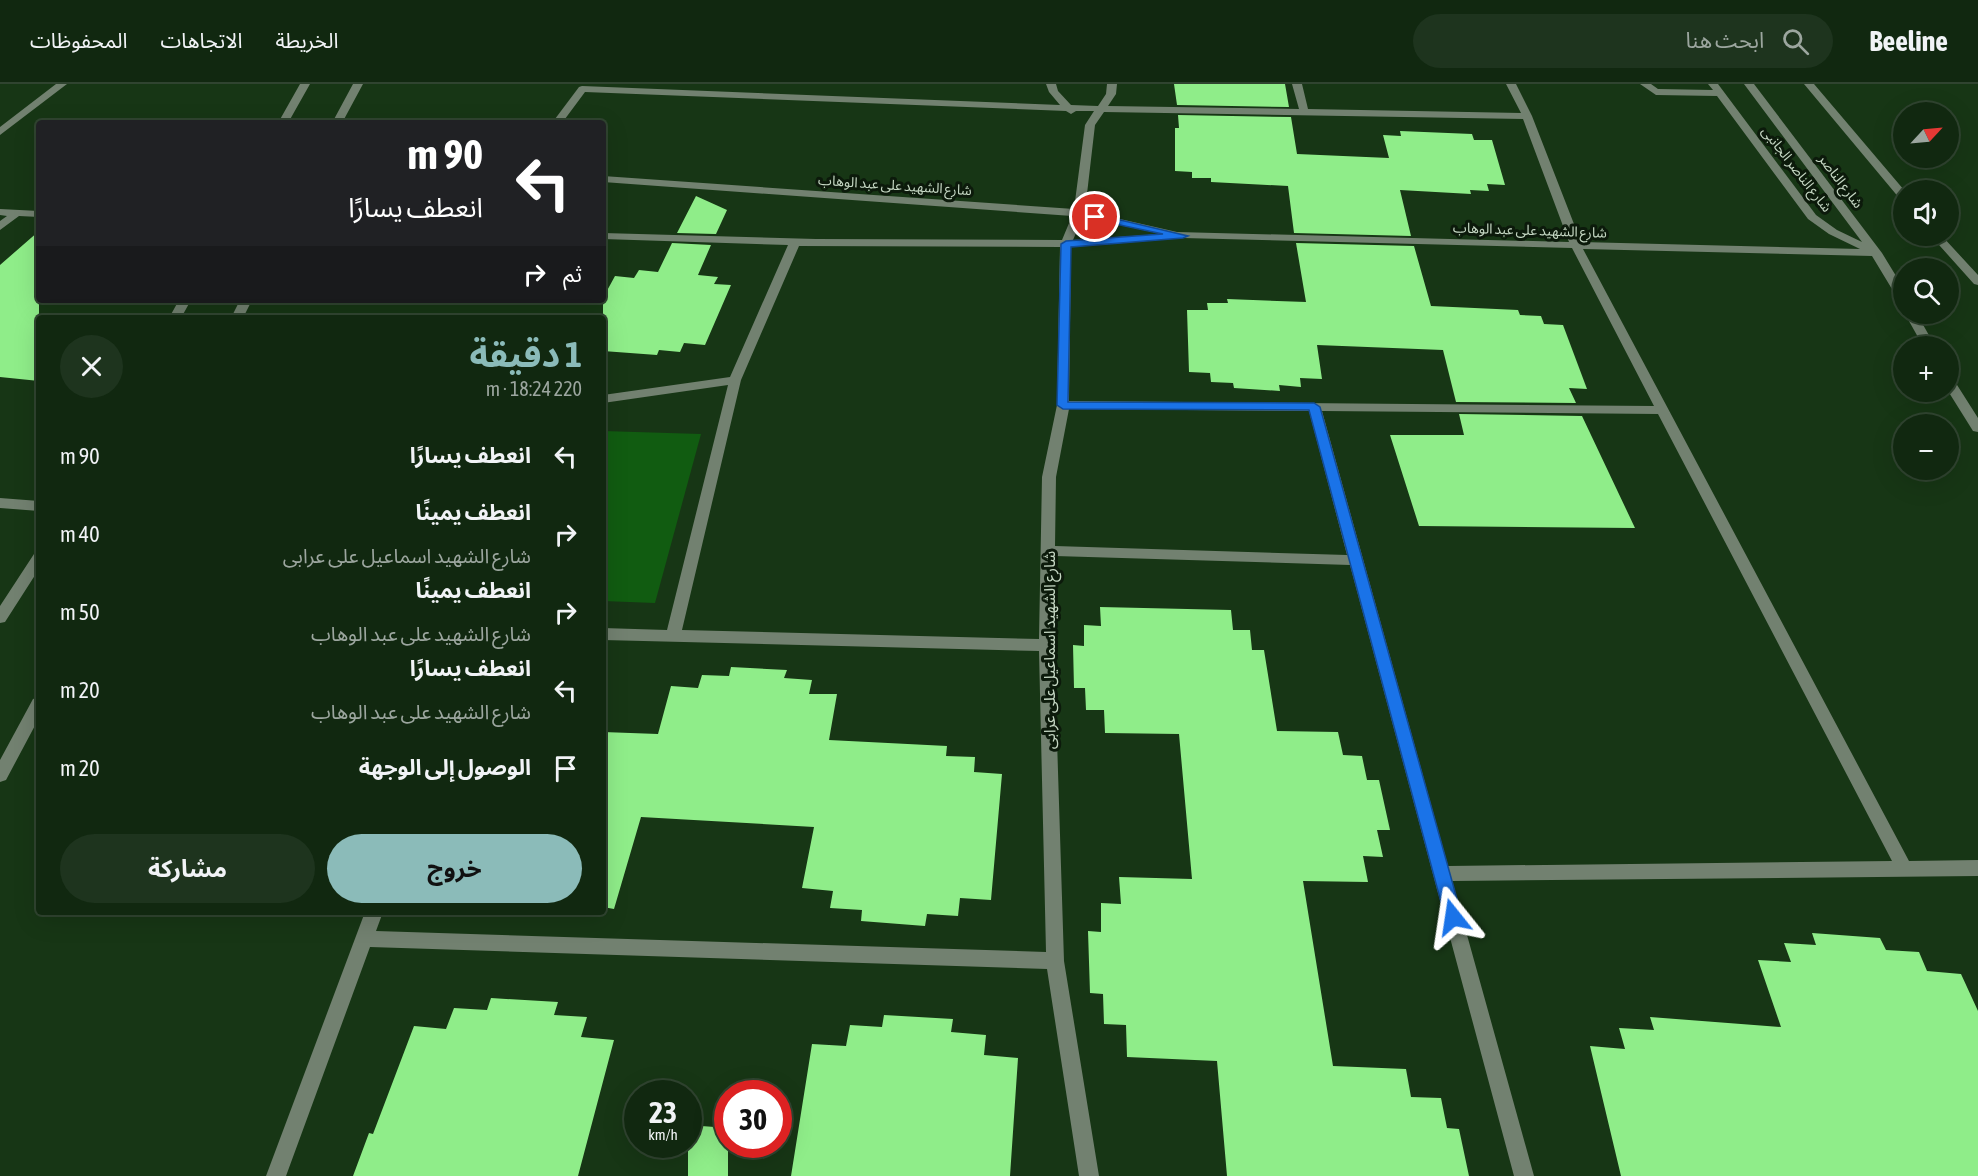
<!DOCTYPE html>
<html lang="ar">
<head>
<meta charset="utf-8">
<style>
	:root { --surface:#112810; --page:#1e341e; --text:#f1f3f6; --muted:#9ca69f; --line:#304430; --accent:#8bbbb9 }
	body { margin:0; font-family:"Asap Condensed","Noto Sans Arabic",sans-serif; background:var(--page); color:var(--text); direction:rtl; height:100vh; display:flex; flex-direction:column; font-size:22px; white-space:nowrap }
	* { box-sizing:border-box; margin:0 }
	p { font-size:20px; color:var(--muted) }
	.icon { flex:none; width:33px; height:33px; fill:none; stroke:currentColor; stroke-width:2; stroke-linecap:round; stroke-linejoin:round }
	.map { position:relative; flex:1; overflow:hidden; direction:ltr }
	.sheet { position:absolute; left:36px; top:231px; width:570px; height:600px; display:flex; flex-direction:column; background:var(--surface); border-radius:6px; box-shadow:0 6px 24px #0002,0 0 0 2px var(--line); direction:rtl }
	.sheet>* { flex:none }
	.hud { position:absolute; left:36px; top:36px; width:570px; height:183px; border-radius:6px; box-shadow:0 6px 24px #0002,0 0 0 2px var(--line); direction:rtl; background:#202124; color:#fff; overflow:hidden }
	.needle { width:39px; rotate:64deg }
	.fabs { position:absolute; left:1893px; top:18px; display:grid; gap:12px }
	.fabs a { display:grid; place-items:center; width:66px; height:66px; border-radius:50%; background:var(--surface); box-shadow:0 6px 24px #0002,0 0 0 2px var(--line); font-size:30px }
	.speed { position:absolute; left:624px; top:996px; display:flex; gap:12px; font-size:30px; font-weight:700; text-align:center }
	.speed>* { display:grid; place-content:center; width:78px; height:78px; border-radius:50%; background:var(--surface); box-shadow:0 6px 24px #0002,0 0 0 2px var(--line); line-height:1 }
	.speed small { font-size:15px; font-weight:400 }
	.speed .limit { border:9px solid #d22; background:#fff; color:#111 }
	.pin { position:absolute; display:grid; place-items:center; width:51px; height:51px; color:#fff; margin:-26px; border:3px solid #fff; border-radius:50%; box-shadow:0 2px 6px #0007 }
	.me { position:absolute; width:66px; margin:-33px; rotate:345deg; stroke-linejoin:round; filter:drop-shadow(0 0 4px #0008) }
	.turn { display:flex; align-items:center; gap:21px; height:126px; padding:0 24px; font-size:27px }
	.turn .icon { width:78px; height:78px; stroke-width:2.5 }
	.turn b { display:block; font-size:42px; line-height:51px }
	.then { display:flex; align-items:center; height:57px; padding:0 24px; background:#0003; gap:12px; font-size:22px }
	.round { display:grid; place-items:center; flex:none; width:63px; height:63px; border-radius:32px; background:var(--page) }
	.head { display:flex; align-items:center; justify-content:space-between; height:102px; padding:0 24px }
	h1 { font-size:36px; font-weight:700; line-height:45px; color:var(--accent) }
	.button { display:flex; gap:12px; margin-top:auto; padding:12px 24px }
	.button a { flex:1; height:69px; border-radius:36px; background:var(--accent); color:#111; font-size:24px; font-weight:700; line-height:69px; text-align:center }
	.button a+a { background:var(--page); color:var(--text) }
	ul { padding:0; list-style:none }
	li { display:flex; align-items:center; gap:18px; height:78px; padding:0 24px }
	li div { flex:1 }
	li b { display:block; font-size:22px }
	li em { font-style:normal }
	header { display:flex; align-items:center; gap:36px; box-sizing:border-box; height:84px; padding:0 30px; background:var(--surface); border-bottom:2px solid var(--line) }
	header strong { font-size:28px }
	nav { display:flex; gap:33px; margin-inline-start:auto; font-size:21px }
	.search { width:420px; height:54px; background:var(--page); display:flex; align-items:center; gap:15px; box-sizing:border-box; padding:0 21px; border-radius:33px; color:var(--muted); font-size:22px }
	.map>svg:first-child { display:block }
	.green { fill:#115c11 }
	.building { fill:#8fed89 }
	.lines { fill:none; stroke-linecap:round; stroke-linejoin:round }
	.minor { fill:#728170; fill-rule:evenodd }
	.route { fill:#1a73e8; stroke:#114b97; stroke-width:1.5 }
	.labels { text-anchor:middle; stroke-width:6; stroke-linejoin:round; paint-order:stroke }
	.far-street-label { font-size:14px; fill:#c5d7c3; stroke:#0c1a0b }
	.street-label { font-size:16px; fill:#c5d7c3; stroke:#0c1a0b }
</style>
</head>
<body>
<header>
<strong>Beeline</strong>
<div class="search"><svg class="icon" aria-label="search" viewBox="0 0 24 24"><circle cx="10" cy="10" r="6"/><path d="M15 15l6 6"/></svg>ابحث هنا</div>
<nav><a>الخريطة</a><a>الاتجاهات</a><a>المحفوظات</a></nav>
</header>
<div class="map">
<svg width="1978" height="1092" viewBox="0 0 1978 1092">
	<rect width="100%" height="100%" fill="#173615"/>
	<path class="green" d="M603,347l98,3 -46,169 -52,-2z"/>
	<path class="building" d="M1174,0h111l4,23 -112,-2z
		M1178,31l113,2 6,37 92,4 -6,-23 18,1 -1,-5 72,3 2,6h18l13,45 -18,-1 2,7 -19,-1 1,4 -71,-4 11,46 -117,-3 -6,-47 -77,-4v-4h-19v-6l-17,-1v-43h4z
		M696,112l31,14 -11,24 -39,-1z
		M39,147v150l-39,-4v-112z
		M672,159l39,2 -13,30 20,2 -4,7 17,1 -26,60 -21,-2 -4,9 -21,-2 -2,5 -54,-4v-53l12,-22 19,2 5,-8 19,2z
		M1296,159l118,3 17,60 87,4 2,5 21,1 3,8 19,1 24,64 -18,-1 7,15 -120,-1 -13,-52 -126,-5 5,34 -22,-1 1,9 -22,-2 1,6 -46,-3 -1,-5 -22,-1 -1,-9 -21,-1 -2,-62h21l-1,-7h21l-1,-4 79,3z
		M1459,330l123,2 53,112 -216,-2 -29,-91h74z
		M1100,523l131,3 2,20h17l2,20h12l13,81 61,1 5,23 19,1 5,24h12l11,50h-13l6,27 -20,-1 5,26 -65,-1 30,185 73,3 5,28 30,1 6,30 12,1 10,47h-242l-10,-115 -90,-4 -1,-32 -22,-1 -1,-30 -13,-1 -2,-62 13,1v-29l20,1 -2,-27 73,2 -13,-145 -74,-1 -1,-23h-18l-1,-22h-11l-1,-43 11,1v-21l17,1z
		M731,583l56,3 -3,8 28,2 -3,14h28l-8,46 118,6 -1,10 29,1 -1,15 28,2 -11,126 -31,-2 -2,18 -31,-2 -2,12 -64,-5 1,-11 -32,-2 3,-17 -31,-3 12,-61 -173,-10 -27,92 -11,-2v-175l55,2 13,-48 27,2 4,-13 27,1z
		M1812,849l68,5 6,12 33,2 8,19 34,3 17,37v165h-357l-31,-130 35,3 -6,-21 35,2 -4,-13 131,10 -23,-67 33,2 -7,-19 32,2z
		M491,914l67,4 -4,13 33,2 -6,20 33,3 -36,136h-225l16,-43 4,1 41,-108 32,3 8,-21 33,2z
		M884,931l69,4 -2,13 35,3 -2,20 34,3 -8,118h-219l21,-132 34,2 4,-21 32,2z
		M688,1041l40,3v48h-40z"/>
	<g class="lines">
		<path class="minor" d="M56,0h11l-67,51v-8z
			M300,0h10l-22,39h-10z
			M353,0h10l-21,39h-10z
			M1046,0h10l2,7 13,14 27,1 8,-12 1,-10h10l-1,10 -8,12 191,3 -7,-25h10l6,25 213,4 -15,-29h10l16,32 49,126 279,7 -31,-15 -21,-15 -91,-123 -61,-1 -16,-11h11l7,5 55,1 -5,-6h10l98,131 21,15 25,12 -118,-158h10l128,169 22,36v13l-6,-3 -26,-43 -289,-7 326,612 69,-1v16l-526,5 82,295h-20l-164,-611 -295,-9 -1,89 10,316 35,215h-20l-32,-207 -677,-22 -84,229h-20l99,-264h18l-7,19 670,21 -7,-301 -436,-11v-12l64,2 61,-245 -125,18v-8l127,-18 58,-132 -185,-6v-6l213,6 246,1 10,-24 -469,-34v-6l471,33 11,-84 9,-14h-18l-5,3 -5,-3 -481,-19 -23,31h-10l27,-36 3,-1 478,19 -11,-13zM1104,28l419,7 46,123 -392,-10 -92,-21 10,-86zM1083,133l79,17 -89,6zM1183,154l389,10 82,158 -585,-5 2,-155zM799,162l261,1 -3,158 -15,72 -3,162 -357,-9 59,-250zM1069,325l240,2 38,144 -292,-9 1,-69zM1322,327l336,3 234,447 -444,5z
			M1804,0h10l90,106v10l-4,-1z
			M0,125l39,2v6l-20,-1 -19,14v-9l7,-5 -7,-1z
			M1931,152h11l36,39v10l-4,-1z
			M179,216h12l-10,18h-12z
			M240,216h12l-9,18h-12z
			M1905,230h12l18,32h-12z
			M1948,292l4,1 26,41v14l-5,-1 -25,-40z
			M0,414l39,3v10l-39,-3z
			M39,469v16l-34,53 -5,1v-17l34,-52z
			M39,613v21l-33,62 -6,2v-22l33,-61z"/>
	</g>
	<path class="route" d="M1095,130l93,22 -5,2 -112,9 -3,155 246,1 6,4 142,510 -3,5 -6,2 -5,-2 -3,-5 -136,-507 -246,-1 -6,-4 4,-161 5,-3 97,-7 -72,-15v-4z"/>
	<g class="labels">
		<g class="far-street-label">
			<text transform="translate(1797 85) rotate(52)" y="5">شارع الناصر الجانبى</text>
			<text transform="translate(1841 97) rotate(53)" y="5">شارع الناصر</text>
			<text transform="translate(895 101) rotate(4)" y="5">شارع الشهيد على عبد الوهاب</text>
			<text transform="translate(1530 146) rotate(2)" y="5">شارع الشهيد على عبد الوهاب</text>
		</g>
		<g class="street-label">
			<text transform="translate(1049 566) rotate(-90)" y="6">شارع الشهيد اسماعيل على عرابى</text>
		</g>
	</g>
</svg>
<div class="fabs">
<a><svg class="needle" viewBox="-14 -14 28 28"><path d="M0-13l5 13h-10z" fill="#e53935"/><path d="M0 13l5-13h-10z" fill="#9ca69f"/></svg></a>
<a><svg class="icon" aria-label="sound" viewBox="0 0 24 24"><path d="M4 9h4l5-4v14l-5-4H4zM17 9q2 3 0 6"/></svg></a>
<a><svg class="icon" aria-label="search" viewBox="0 0 24 24"><circle cx="10" cy="10" r="6"/><path d="M15 15l6 6"/></svg></a>
<a>+</a>
<a>−</a>
</div>
<div class="speed"><div>23<small>km/h</small></div><div class="limit">30</div></div>
<div class="pin" style="left:1095px;top:133px;background:#d93025"><svg class="icon" aria-label="arrive" viewBox="0 0 24 24"><path d="M6 21V4h12l-3 4 3 4H6"/></svg></div>
<svg class="me" style="left:1453px;top:833px" viewBox="-20 -20 40 40"><path d="M0-17L14 15 0 8-14 15z" fill="#1a73e8" stroke="#fff" stroke-width="4"/></svg>
<div class="hud">
<div class="turn"><svg class="icon" aria-label="left" viewBox="0 0 24 24"><path d="M17 20v-9H6M10 6l-5 5 5 5"/></svg><div><b>90 m</b>انعطف يسارًا</div></div>
<div class="then">ثم<svg class="icon" aria-label="right" viewBox="0 0 24 24"><path d="M7 20v-9h11M14 6l5 5-5 5"/></svg></div>
</div>
<section class="sheet">
<div class="head"><div><h1>1 دقيقة</h1><p>220 m · 18:24</p></div><a class="round"><svg class="icon" aria-label="close" viewBox="0 0 24 24"><path d="M6 6l12 12M18 6L6 18"/></svg></a></div>
<ul>
<li><svg class="icon" aria-label="left" viewBox="0 0 24 24"><path d="M17 20v-9H6M10 6l-5 5 5 5"/></svg><div><b>انعطف يسارًا</b></div><em>90 m</em></li>
<li><svg class="icon" aria-label="right" viewBox="0 0 24 24"><path d="M7 20v-9h11M14 6l5 5-5 5"/></svg><div><b>انعطف يمينًا</b><p>شارع الشهيد اسماعيل على عرابى</p></div><em>40 m</em></li>
<li><svg class="icon" aria-label="right" viewBox="0 0 24 24"><path d="M7 20v-9h11M14 6l5 5-5 5"/></svg><div><b>انعطف يمينًا</b><p>شارع الشهيد على عبد الوهاب</p></div><em>50 m</em></li>
<li><svg class="icon" aria-label="left" viewBox="0 0 24 24"><path d="M17 20v-9H6M10 6l-5 5 5 5"/></svg><div><b>انعطف يسارًا</b><p>شارع الشهيد على عبد الوهاب</p></div><em>20 m</em></li>
<li><svg class="icon" aria-label="arrive" viewBox="0 0 24 24"><path d="M6 21V4h12l-3 4 3 4H6"/></svg><div><b>الوصول إلى الوجهة</b></div><em>20 m</em></li>
</ul>
<div class="button"><a>خروج</a><a>مشاركة</a></div>
</section>
</div>
</body>
</html>
